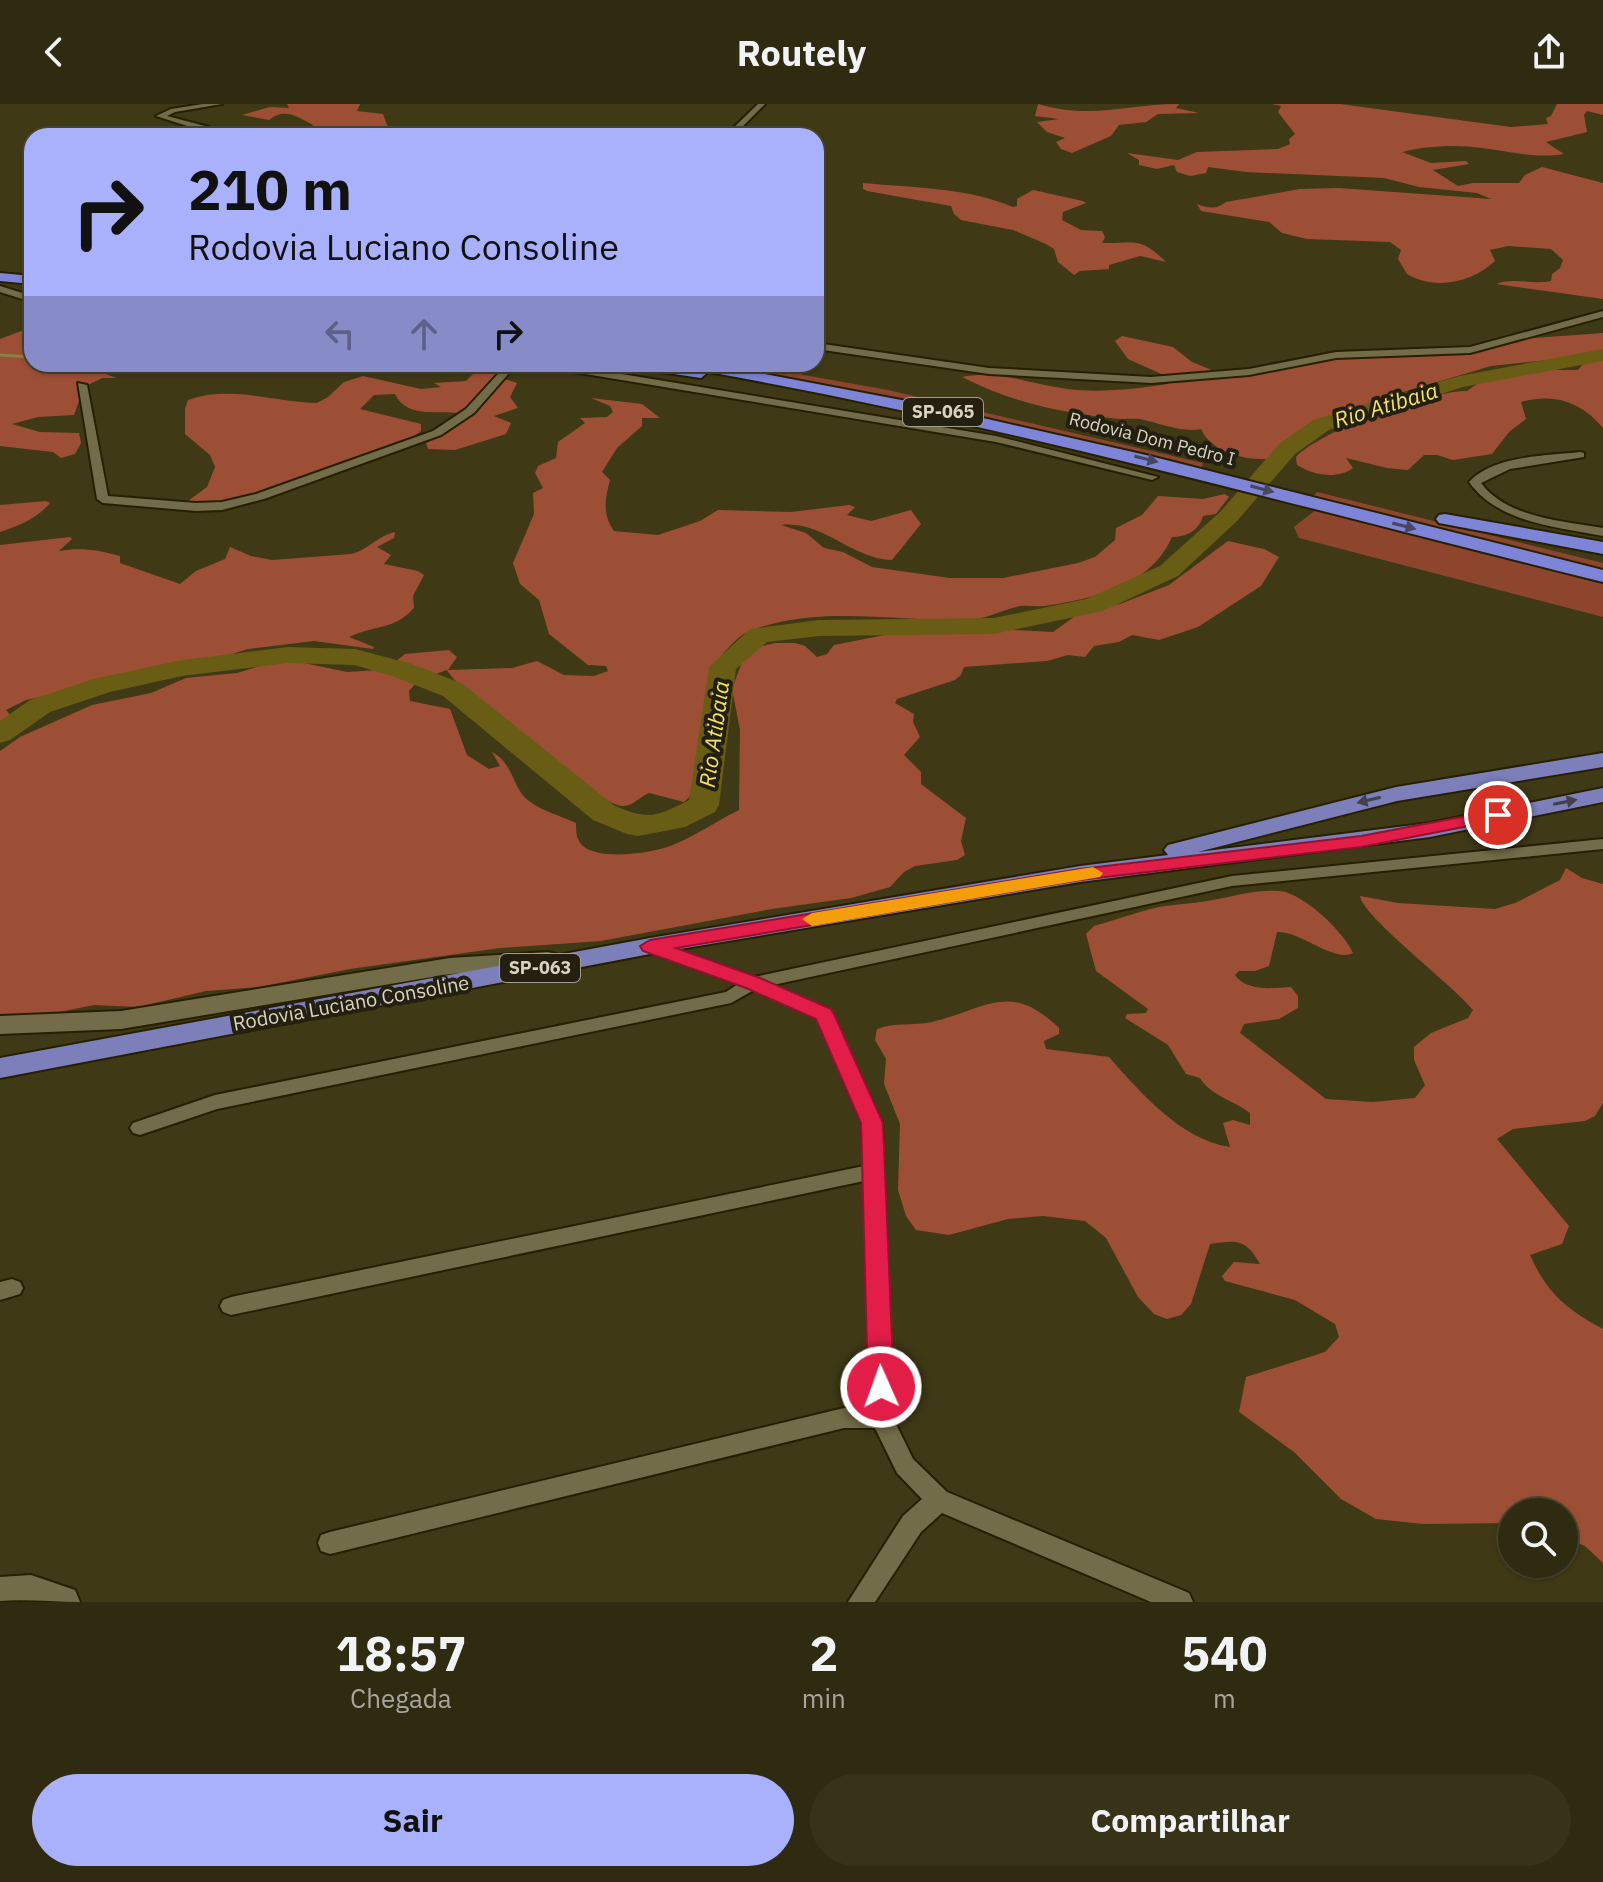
<!DOCTYPE html>
<html lang="pt">
<head>
<meta charset="utf-8">
<style>
	:root { --surface:#2f2b10; --page:#373319; --text:#f1f3f6; --muted:#a7a79f; --line:#4a4730; --accent:#a9b0fc }
	body { margin:0; font-family:"IBM Plex Sans",sans-serif; background:var(--page); color:var(--text); height:100vh; display:flex; flex-direction:column; font-size:30px; white-space:nowrap }
	* { box-sizing:border-box; margin:0 }
	p { font-size:26px; color:var(--muted) }
	.icon { flex:none; width:44px; height:44px; fill:none; stroke:currentColor; stroke-width:2; stroke-linecap:round; stroke-linejoin:round }
	.map { position:relative; height:1498px; overflow:hidden }
	.details { display:flex; flex-direction:column; background:var(--surface); flex:1 }
	.details>* { flex:none }
	.guide { position:absolute; left:24px; top:24px; width:800px; height:244px; border-radius:24px; box-shadow:0 2px 6px #0004,0 0 0 2px var(--line); background:#a9b0fc; color:#111; overflow:hidden }
	.fabs { position:absolute; left:1498px; top:1394px; display:grid; gap:16px }
	.fabs a { display:grid; place-items:center; width:80px; height:80px; border-radius:50%; background:var(--surface); box-shadow:0 2px 6px #0004,0 0 0 2px var(--line); font-size:40px }
	.pin { position:absolute; display:grid; place-items:center; width:68px; height:68px; color:#fff; margin:-34px; border:4px solid #fff; border-radius:50%; box-shadow:0 2px 8px #0007 }
	.me { position:absolute; width:88px; margin:-44px; rotate:358deg; stroke-linejoin:round; filter:drop-shadow(0 0 6px #0008) }
	.turn { display:flex; align-items:center; gap:28px; height:168px; padding:0 32px; font-size:36px }
	.turn .icon { width:104px; height:104px; stroke-width:2.5 }
	.turn b { display:block; font-size:56px; line-height:68px }
	.lanes { display:flex; align-items:center; height:76px; padding:0 32px; background:#0003; justify-content:center; gap:40px; direction:ltr }
	.lanes .off { opacity:.35 }
	.eta { display:flex; justify-content:space-evenly; align-items:center; height:136px; text-align:center }
	.eta b { font-size:48px; font-weight:800; line-height:56px }
	.cta { display:flex; gap:16px; margin-top:auto; padding:16px 32px }
	.cta a { flex:1; height:92px; border-radius:48px; background:var(--accent); color:#111; font-size:32px; font-weight:800; line-height:92px; text-align:center }
	.cta a+a { background:var(--page); color:var(--text) }
	header { display:flex; justify-content:space-between; align-items:center; height:104px; padding:0 32px; background:var(--surface); font-size:36px; font-weight:800 }
	.map>svg:first-child { display:block }
	.green { fill:#8d462d }
	.forest { fill:#9d4f35 }
	.lines { fill:none; stroke-linecap:round; stroke-linejoin:round }
	.stream { stroke:#8a8149; stroke-width:3 }
	.river { fill:#695d15; fill-rule:evenodd }
	.minor-casing { stroke:#262000; stroke-width:4 }
	.secondary-casing { stroke:#262000; stroke-width:4 }
	.trunk-casing { stroke:#262000; stroke-width:4 }
	.motorway-casing { stroke:#262000; stroke-width:4 }
	.minor { fill:#736c48; fill-rule:evenodd }
	.secondary { fill:#736c48; fill-rule:evenodd }
	.trunk { fill:#7c7fba; fill-rule:evenodd }
	.motorway { fill:#7e84d7; fill-rule:evenodd }
	.wall { fill:#47521b }
	.oneway { fill:#474860 }
	.oneway2 { fill:#42414c }
	.route { fill:#e11d48; stroke:#92132f; stroke-width:2 }
	.slow { fill:#f59e0b }
	.labels { text-anchor:middle; stroke-width:8; stroke-linejoin:round; paint-order:stroke }
	.shield { fill:#232011; stroke:#a29e8c; stroke-width:2 }
	.shield-label { font-size:18px; font-weight:bold; fill:#d8d4c1 }
	.far-street-label { font-size:18px; fill:#d8d4c1; stroke:#232011 }
	.street-label { font-size:20px; fill:#d8d4c1; stroke:#232011 }
	.water-label { font-size:22px; font-style:italic; fill:#f5e068; stroke:#232011 }
</style>
</head>
<body>
<header><svg class="icon" aria-label="back" viewBox="0 0 24 24"><path d="M15 5l-7 7 7 7"/></svg>Routely<svg class="icon" aria-label="share" viewBox="0 0 24 24"><path d="M12 15V3M7 8l5-5 5 5M5 13v7h14v-7"/></svg></header>
<div class="map">
<svg width="1603" height="1498" viewBox="0 0 1603 1498">
	<rect width="100%" height="100%" fill="#3f3916"/>
	<path class="green" d="M704,260h39l145,26 315,73 -2,7 -245,-58z
		M1317,388l286,71v8l-291,-74z
		M1317,405l286,75v33l-304,-79 -5,-11z"/>
	<path class="forest" d="M287,0h73l-3,7 26,3 4,11 12,11h-71l-20,-5 5,-6c-15,-8 -28,-18 -44,-5l-27,-5 28,-8 19,1z
		M1038,0c53,16 89,0 141,0l-3,4 23,5 -41,1 -12,8 -27,3 -8,11 -39,17 -11,-4 -5,-7 9,-4 -18,-6 -10,-10 22,-3 -24,-3z
		M1272,0h68l171,23 37,-3 -2,-6 5,-2 6,-12h46v11l-16,-4 -3,4 3,17 -41,10 18,12c-29,5 -54,-3 -82,-6 -26,-4 -58,-2 -80,4l29,11 35,-2 3,3 -36,6 25,16 15,-3h46l6,-8 17,-8 61,16v116l-107,-15c19,-7 36,1 55,-3l1,-7 8,-6 3,-8 -12,-11 -43,-3 -18,4 5,11c-22,21 -59,30 -88,13l-9,-15 3,-9 -11,-8 -83,-3 -25,-6 -13,-11 -68,-11 -4,-7c11,4 19,6 29,-2l74,-13 39,-1 152,11 -14,-6 -58,-6 -35,-9 -138,-6 -38,-5 -2,6 -16,3 -13,-4 -3,-7 -17,4 -18,-4v-5l-12,-7 51,7 19,-8 81,-3 12,-5 -1,-5 6,-5 -17,-22 3,-6z
		M863,79c50,5 103,4 150,24l4,-1v-7l16,-9 50,11 3,2 -23,9 -1,8 19,10 21,1 3,6 -3,6c35,1 37,-7 64,19l-26,-6 -31,9v4l-29,2 -6,4 -16,-13 -4,-13 -8,-5 -33,-14 -52,-10 -7,-6 -3,-8 -84,-15 -4,-2z
		M32,223v37h63l-1,6 23,8h-15l-18,9 -10,28 -36,2 -26,7 28,8 39,1 2,10 -6,11 -14,4 -8,-6 -53,-6v-107z
		M1603,229v21l-112,12 -111,33 -41,21 -35,10 -36,29c-25,1 -57,-7 -67,-30 -19,4 -42,-6 -61,-10 -10,-1 -20,1 -30,-1 -55,-7 -99,-16 -148,-41 37,-7 69,7 105,12 32,4 69,0 101,-5v-7l-40,-18 -13,-18 7,-5 51,11 19,15 27,11 10,1 130,-21 102,-4 34,-8z
		M1603,255v69c-22,-26 -48,-35 -82,-26l5,17 -17,13 -17,22 -39,6 -16,-5h-13l-16,15 -21,-2 -41,-10 7,10c-16,12 -40,7 -56,-3l-1,-8c24,-26 136,-67 171,-66 31,-24 70,-21 111,-21l6,-7z
		M394,260h119l-9,15 13,4 -7,14 8,11 -24,8 17,7 -5,11 -51,16 -27,-1 -2,-6 36,-21 2,-8c-22,-5 -57,6 -69,-20l-21,1 -14,14 61,15v7c-21,20 -166,66 -199,72 -12,2 -25,1 -38,1l23,-17 8,-20 -5,-12 -25,-21v-25l3,-9c43,-15 86,2 129,3l11,-6 16,-15 19,-6 58,13 20,-2 -7,-4 32,-2 8,-8c-21,-21 -50,2 -74,-3z
		M591,294l51,6 18,14h-18v8l-25,22 -15,24 8,8c-5,19 -8,34 4,51l44,4 42,-14 18,-11 73,2 58,-7 6,2 -8,8 24,6 40,-11 10,14 -29,36c-41,-1 -69,-40 -111,-35l25,8 18,15 19,4 29,15 78,11h53l75,-15 17,-6 20,-17 1,-12 26,-13 16,-19 45,3 22,-5 4,3 -13,17 -13,2c-4,15 -17,21 -31,21 -22,50 -78,61 -127,69 -8,1 -17,-1 -25,0 -18,4 -33,13 -52,14 -71,2 -150,-16 -218,11 -11,4 -19,14 -27,23 -4,7 -11,13 -13,20 -14,39 9,99 -26,128l-35,-9c-9,3 -16,14 -27,13 -25,-2 -163,-113 -175,-136l-28,10 -10,11 1,10 40,8 17,46 22,14 11,-3 -8,-14c22,11 20,37 37,49 13,10 32,15 47,22 0,8 0,17 7,23 18,15 70,7 90,-1 22,-9 44,-24 66,-35l1,-80 -8,-41 10,-27 16,-15 17,-4h20l10,3 12,11 10,-3 7,-9 51,-10 110,-6 58,3 25,-18 42,-10 49,-19 59,-44 36,8 15,8 -18,29 -63,41 -39,13 -27,-5 -13,7 -25,4 -9,11 -17,-2 -21,6 -83,6 -3,8 -6,5 -58,19 -2,4 19,11 -1,8 7,15 -16,18 17,17v12l45,34 -5,23 4,14 -8,5 -42,6 -11,6 -14,15 -39,11 -79,11 -171,32 -101,7 -150,21 -91,18 -53,4 -68,16 -44,-2 -94,19v-273l20,-14 72,-32 59,-12 35,-15 51,-5 36,-11 31,1 43,9 31,-2 12,-4 15,-12 44,-4 8,7 -9,13 64,-2 25,-7 27,14 30,1 14,-5 -2,-5 -18,-1 -39,-31 -10,-34 -19,-16 -7,-21 21,-49 -1,-21 10,-5 -8,-15 3,-7 18,-8 2,-16 27,-19 -5,-5 27,-1 6,-5 -3,-6z
		M46,397l4,2c-12,15 -32,23 -50,29v-27z
		M395,428l-1,6 -17,9 14,8 -7,9 34,7 6,4 -11,21 1,12c-19,22 -40,17 -65,29l25,10 -1,2 -59,-8 -66,8 -42,13 -180,38 -20,10 7,8 -13,13v-186l70,-8 2,2 -13,12c22,-4 39,-1 61,5v7l60,21 16,-13 29,-12 5,-12 21,9 21,4 79,-6c16,-3 26,-18 44,-22z
		M1566,764l16,10 21,6v219l-8,13 -10,5 -72,8 -16,10 72,87 -7,18 -32,11c17,38 36,54 73,74v234l-18,-17 -21,-9v-25h-52v11l-89,1 -47,-5 -35,-20 -47,-47 -55,-40 7,-35 79,-25 14,-15 -4,-13 -40,-24 -70,-19 -3,-5 12,-14 26,2c-14,-25 -23,-24 -50,-20l-19,60 -10,11 -14,4 -13,-5 -16,-17 -32,-59 -21,-17 -42,-5 -35,3 -59,16 -33,-5 -10,-14 -8,-26 2,-66 -16,-40 2,-25 -11,-19 2,-11c18,-7 37,-3 55,-7 54,-13 77,-42 127,6v6l-15,7 2,8 63,8c31,35 72,83 121,90l-7,-24 10,-3 17,5v-12c-17,-13 -39,-17 -50,-35l-14,-4 -18,-29 -43,-27 2,-4 19,-1 2,-4 -52,-38 -10,-37 8,-8c21,-6 43,-14 65,-19 16,-3 32,-3 48,-6 25,-4 48,-12 73,-10 23,2 65,42 73,62 -19,10 -52,-22 -76,-21l-8,34 -14,5h-16l-4,4c12,17 38,13 56,12l7,9v12l-19,11 -35,5 -4,9 86,66 47,3 42,-4 10,-13 -11,-25v-13l17,-14 37,-15 5,-8c-20,-25 -110,-93 -113,-114l38,7 97,6 20,-6 45,-23z"/>
	<g class="lines">
		<path class="stream" d="M0,251l32,2"/>
		<path class="river" d="M1603,245v12l-140,26 -134,43 -34,24 -58,67 -59,55 -75,35 -109,23 -175,2 -52,6 -31,27 -17,136 -4,7 -30,15 -47,9 -11,-2 -34,-14 -150,-124 -51,-20 -38,-11 -66,-2 -106,13 -72,16 -60,20 -40,28 -10,3v-22l30,-21 63,-21 89,-19 106,-13 67,2 57,15 51,20 152,122c34,14 41,11 74,-6l20,-133 41,-38 69,-9 175,-2 92,-19 74,-33 61,-55 58,-67 34,-24 146,-44z"/>
		<defs>
			<path id="minor" d="M203,0h19l-47,8 -8,4 42,11 7,9h-8l-5,-5 -47,-15 15,-7z
				M758,0h7l-32,32h-8z
				M0,182l32,10v6l-32,-10z
				M1603,207v6l-133,36 -134,5 -87,17 -98,8 -162,-9 -173,-25v-6l173,25 162,9 98,-8 87,-17 134,-5z
				M507,260h10l-43,49 -33,22 -177,64 -42,11 -26,1 -93,-8 -6,-4 -19,-116 9,2 21,111 88,7 26,-1 34,-8 177,-63 33,-22z
				M538,260h23l435,72 162,41 -6,3 -156,-38 -453,-75z
				M1580,348l4,1v4l-74,12 -29,14c26,35 82,38 122,45v8c-46,-9 -105,-13 -134,-54 25,-27 77,-26 111,-30z
				M1603,735v10l-371,37 -459,99 57,25 52,113 11,295 20,41 34,33 242,101 4,9h-42l-209,-89 -21,19 -46,70h-27l55,-86 19,-17 -25,-26 -22,-45h-31l-514,126 -9,-3 -3,-8 3,-8 9,-3 514,-124h26l-6,-227 -633,134 -8,-3 -3,-6 3,-6 8,-3 633,-131 -2,-43 -45,-105 -63,-28 -23,13 -514,106 -77,26 -7,-2 -3,-5 3,-5 82,-28 511,-103 12,-8 -94,-34 -3,-4 3,-4 6,-2 104,37 478,-101z
				M12,1175l8,3 3,6 -3,6 -20,6v-18z
				M31,1471l44,15 5,12c-28,0 -53,-3 -80,-1v-24z"/>
			<path id="secondary" d="M548,848l8,2 4,6 -4,6 -106,8 -329,55 -121,5v-18l121,-5 329,-53z"/>
			<path id="trunk" d="M1603,649v14l-206,34 -199,51 232,-29 173,-35v14l-173,35 -350,45 -430,72 -650,124v-20l650,-120 430,-72 88,-11 -4,-5 4,-5 228,-58z"/>
			<path id="motorway" d="M0,169l32,3v8l-32,-3z
				M632,260h80l205,39 229,52 457,115v12c-298,-74 -593,-156 -895,-210l-7,6 -61,-9z
				M1445,410l158,28v12l-164,-31 -3,-4 3,-4z"/>
		</defs>
		<use href="#minor" class="minor-casing"/>
		<use href="#secondary" class="secondary-casing"/>
		<use href="#trunk" class="trunk-casing"/>
		<use href="#motorway" class="motorway-casing"/>
		<use href="#minor" class="minor"/>
		<use href="#secondary" class="secondary"/>
		<use href="#trunk" class="trunk"/>
		<use href="#motorway" class="motorway"/>
	</g>
	<path class="wall" d="M32,119v10l-7,-1 -1,-5z"/>
	<defs><path id="oneway-solid" d="M-6-.8H1V-3.2L6.5 0L1 3.2V.8H-6Z" transform="scale(2)"/></defs>
	<g class="oneway">
		<use href="#oneway-solid" transform="translate(1146 355) rotate(14)"/>
		<use href="#oneway-solid" transform="translate(1262 385) rotate(15)"/>
		<use href="#oneway-solid" transform="translate(1404 422) rotate(14)"/>
	</g>
	<g class="oneway2">
		<use href="#oneway-solid" transform="translate(1369 696) rotate(167)"/>
		<use href="#oneway-solid" transform="translate(1565 698) rotate(-11)"/>
	</g>
	<path class="route" d="M1498,706l6,2 2,3 -2,4 -143,28 -281,33 -404,68 84,30 71,31 3,5 49,109 11,264 -4,8 -9,3 -9,-3 -4,-8 -7,-264 -45,-104 -70,-31 -103,-37 -3,-5 10,-6 430,-71 281,-33z"/>
	<path class="slow" d="M1093,763l10,6 -3,4 -288,49 -10,-7 10,-6z"/>
	<g class="labels">
		<g class="shield">
			<rect x="903" y="294" width="80" height="28" rx="6"/>
			<rect x="500" y="850" width="80" height="28" rx="6"/>
		</g>
		<g class="shield-label">
			<text x="943" y="314">SP-065</text>
			<text x="540" y="870">SP-063</text>
		</g>
		<g class="far-street-label">
			<text transform="translate(1152 335) rotate(14)" y="6">Rodovia Dom Pedro I</text>
		</g>
		<g class="street-label">
			<text transform="translate(351 899) rotate(-10)" y="7">Rodovia Luciano Consoline</text>
		</g>
		<g class="water-label">
			<text transform="translate(1386 301) rotate(-17)" y="8">Rio Atibaia</text>
			<text transform="translate(714 630) rotate(-82)" y="8">Rio Atibaia</text>
		</g>
	</g>
</svg>
<div class="fabs">
<a><svg class="icon" aria-label="search" viewBox="0 0 24 24"><circle cx="10" cy="10" r="6"/><path d="M15 15l6 6"/></svg></a>
</div>
<div class="pin" style="left:1498px;top:711px;background:#d93025"><svg class="icon" aria-label="arrive" viewBox="0 0 24 24"><path d="M6 21V4h12l-3 4 3 4H6"/></svg></div>
<svg class="me" style="left:881px;top:1283px" viewBox="-20 -20 40 40"><circle r="17" fill="#e11d48" stroke="#fff" stroke-width="3"/><path d="M0-11L8 9 0 5-8 9z" fill="#fff"/></svg>
<div class="guide">
<div class="turn"><svg class="icon" aria-label="right" viewBox="0 0 24 24"><path d="M7 20v-9h11M14 6l5 5-5 5"/></svg><div><b>210 m</b>Rodovia Luciano Consoline</div></div>
<div class="lanes"><svg class="icon off" aria-label="left" viewBox="0 0 24 24"><path d="M17 20v-9H6M10 6l-5 5 5 5"/></svg><svg class="icon off" aria-label="ahead" viewBox="0 0 24 24"><path d="M12 20V5M6 11l6-6 6 6"/></svg><svg class="icon" aria-label="right" viewBox="0 0 24 24"><path d="M7 20v-9h11M14 6l5 5-5 5"/></svg></div>
</div>
</div>
<section class="details">
<div class="eta">
<div><b>18:57</b><p>Chegada</p></div>
<div><b>2</b><p>min</p></div>
<div><b>540</b><p>m</p></div>
</div>
<div class="cta"><a>Sair</a><a>Compartilhar</a></div>
</section>
</body>
</html>
